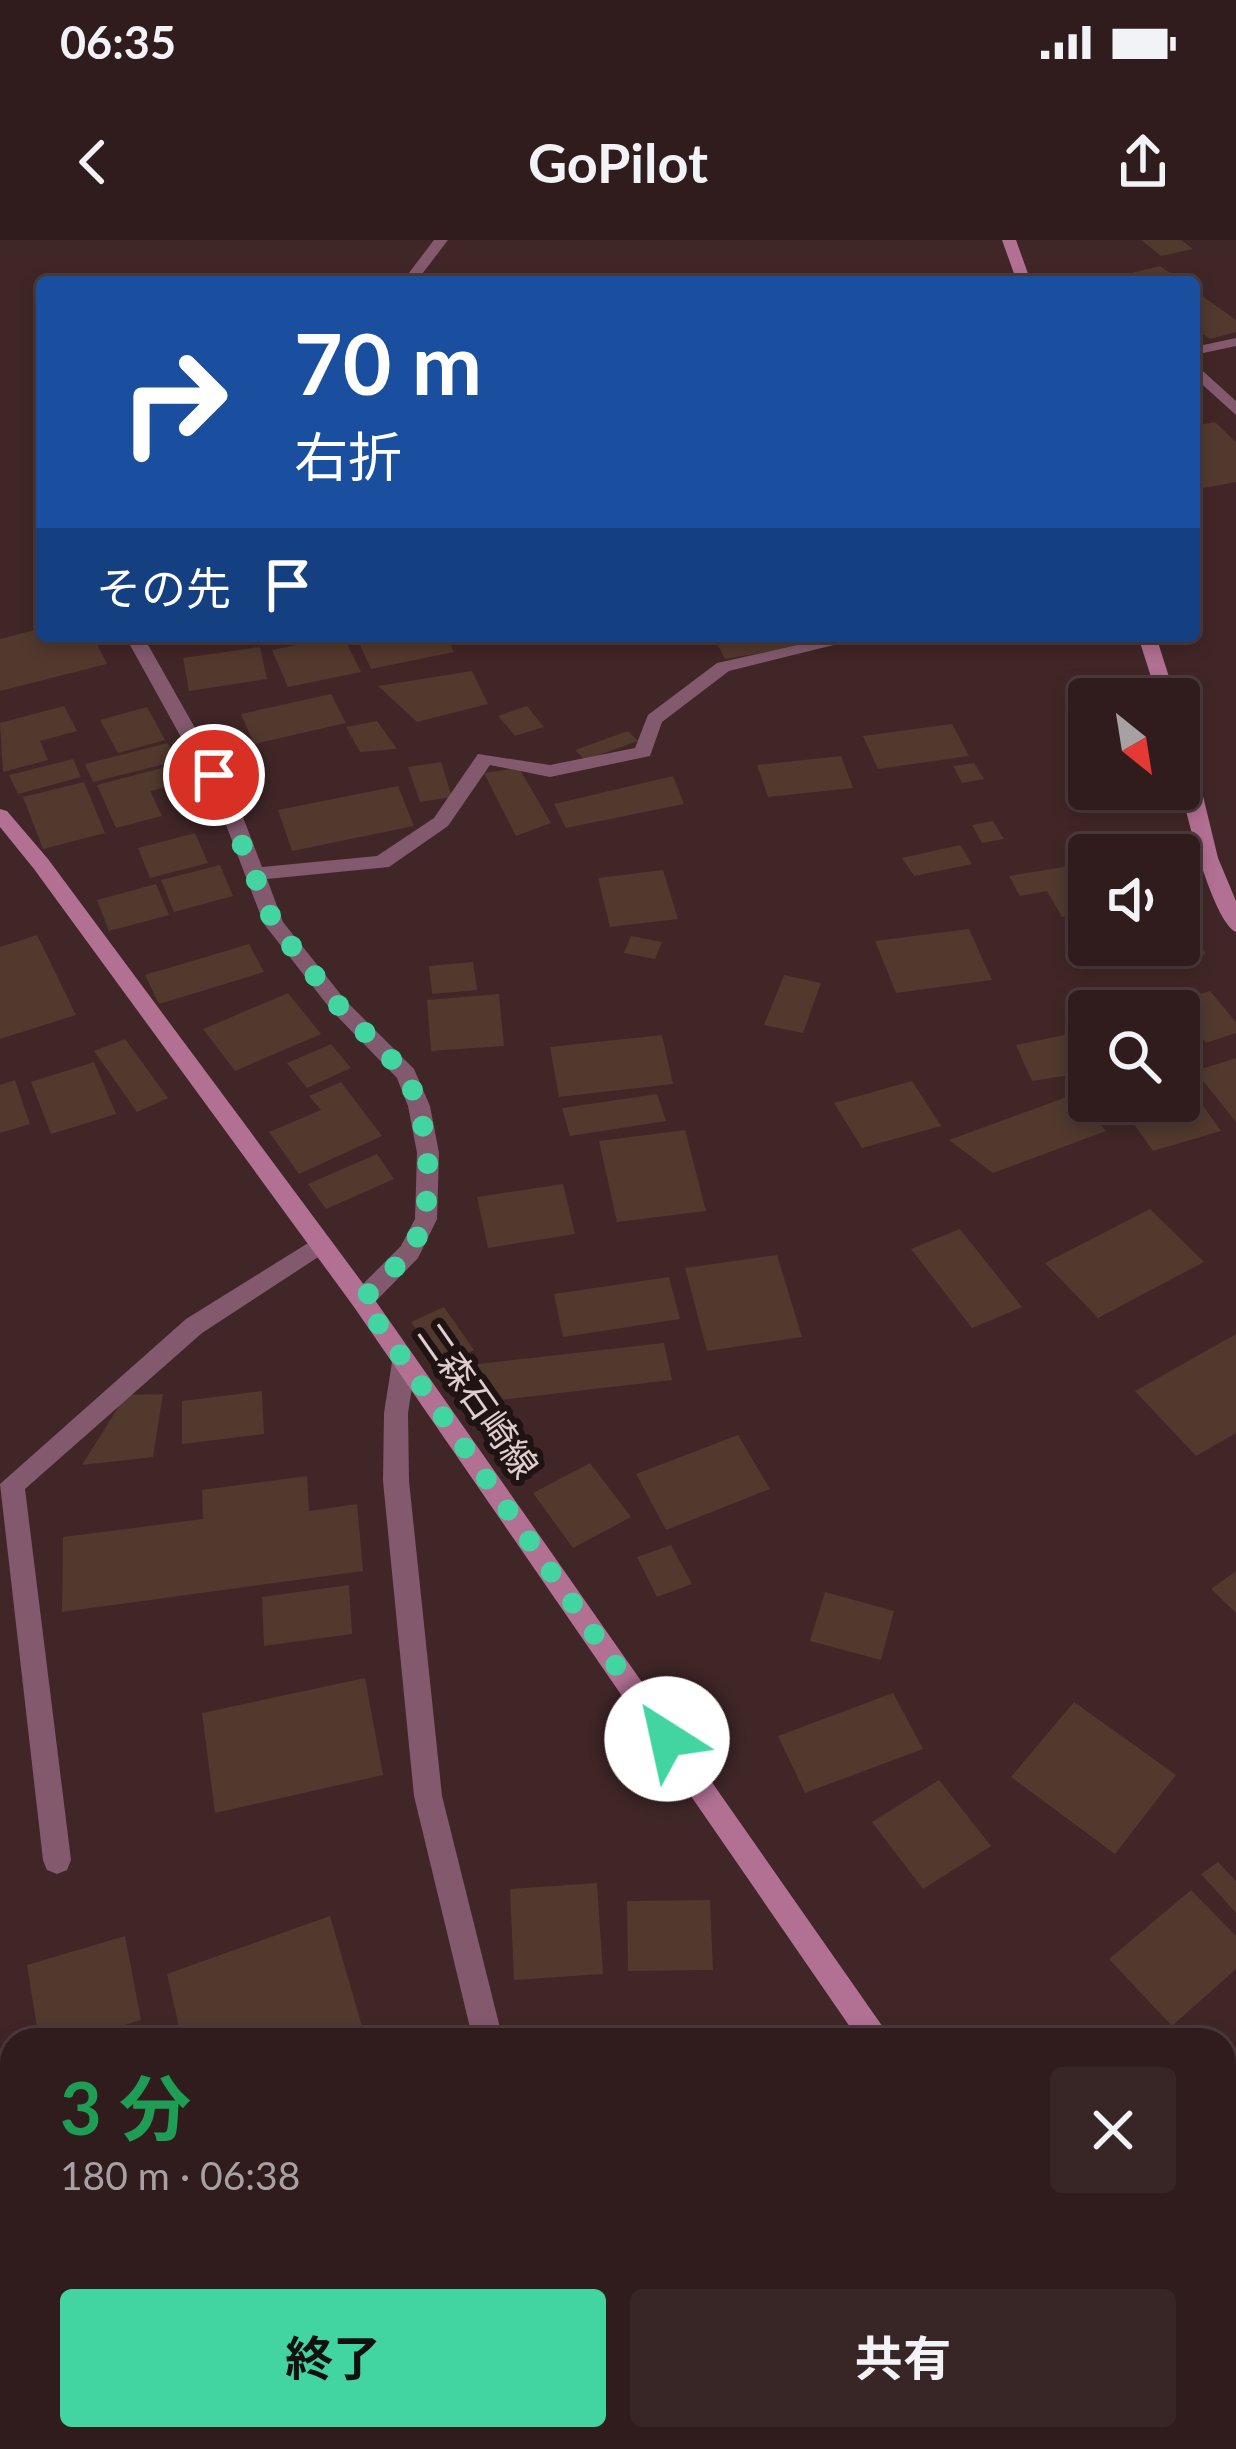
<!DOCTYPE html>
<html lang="ja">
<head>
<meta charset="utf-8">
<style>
	:root { --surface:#301c1d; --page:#382526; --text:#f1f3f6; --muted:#a8a1a4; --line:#4b3a3b; --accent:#42d4a1 }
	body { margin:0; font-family:Lato,"Noto Sans JP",sans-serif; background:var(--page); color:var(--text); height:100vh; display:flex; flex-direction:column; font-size:45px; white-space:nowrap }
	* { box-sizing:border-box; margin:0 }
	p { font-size:39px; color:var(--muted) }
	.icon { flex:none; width:66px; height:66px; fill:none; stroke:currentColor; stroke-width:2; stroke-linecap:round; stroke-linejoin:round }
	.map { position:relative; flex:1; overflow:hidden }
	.drawer { position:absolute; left:0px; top:1788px; width:1236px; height:423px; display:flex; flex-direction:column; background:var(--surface); border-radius:36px 36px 0 0; box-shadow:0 6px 18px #0003,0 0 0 3px var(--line) }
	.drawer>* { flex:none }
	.top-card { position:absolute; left:36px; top:36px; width:1164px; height:366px; border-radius:12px; box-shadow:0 6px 18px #0003,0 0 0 3px var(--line); background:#1a4fa0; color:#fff; overflow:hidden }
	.needle { width:78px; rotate:150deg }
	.tools { position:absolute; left:1068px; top:438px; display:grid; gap:24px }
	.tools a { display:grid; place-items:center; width:132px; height:132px; border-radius:12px; background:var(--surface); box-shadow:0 6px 18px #0003,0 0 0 3px var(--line); font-size:60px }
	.pin { position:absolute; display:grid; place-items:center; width:102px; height:102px; color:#fff; margin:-51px; border:6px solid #fff; border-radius:50%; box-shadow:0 3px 12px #0007 }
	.me { position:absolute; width:132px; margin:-66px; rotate:325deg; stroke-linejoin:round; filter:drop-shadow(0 0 9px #0008) }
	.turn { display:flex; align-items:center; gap:42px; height:252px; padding:0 60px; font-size:54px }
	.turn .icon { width:156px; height:156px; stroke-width:2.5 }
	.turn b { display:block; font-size:84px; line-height:102px }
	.then { display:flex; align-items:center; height:114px; padding:0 60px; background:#0003; gap:24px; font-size:45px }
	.round { display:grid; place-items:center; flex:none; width:126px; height:126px; border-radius:12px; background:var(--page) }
	.head { display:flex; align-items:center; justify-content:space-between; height:204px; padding:0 60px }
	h1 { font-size:72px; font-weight:700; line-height:90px; color:#1e9e55 }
	.button { display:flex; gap:24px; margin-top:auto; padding:24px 60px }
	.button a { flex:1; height:138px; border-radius:12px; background:var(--accent); color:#111; font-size:48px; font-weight:700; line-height:138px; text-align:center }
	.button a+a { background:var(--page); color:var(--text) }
	.status { display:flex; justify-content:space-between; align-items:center; height:84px; padding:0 60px; background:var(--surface); direction:ltr }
	.status svg { height:33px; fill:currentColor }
	header { display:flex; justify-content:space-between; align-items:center; height:156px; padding:0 60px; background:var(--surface); font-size:54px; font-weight:700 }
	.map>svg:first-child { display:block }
	.building { fill:#51392d }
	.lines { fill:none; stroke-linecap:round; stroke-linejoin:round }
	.lane { fill:#83596e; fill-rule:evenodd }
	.street { fill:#83596e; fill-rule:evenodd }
	.secondary { fill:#b27092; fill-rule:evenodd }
	.route { stroke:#42d4a1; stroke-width:21; stroke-dasharray:0 37.8 }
	.labels { text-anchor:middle; stroke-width:12; stroke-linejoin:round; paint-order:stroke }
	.street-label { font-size:36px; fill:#e0cece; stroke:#1f1313 }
</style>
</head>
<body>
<div class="status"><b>06:35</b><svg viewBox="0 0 49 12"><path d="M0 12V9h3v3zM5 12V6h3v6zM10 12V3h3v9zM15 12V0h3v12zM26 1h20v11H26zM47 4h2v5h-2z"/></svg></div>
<header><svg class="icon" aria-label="back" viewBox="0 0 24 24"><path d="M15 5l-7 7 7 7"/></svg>GoPilot<svg class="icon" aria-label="share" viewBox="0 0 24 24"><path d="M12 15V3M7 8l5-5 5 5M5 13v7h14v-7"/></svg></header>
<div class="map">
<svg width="1236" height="2209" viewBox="0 0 1236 2209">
	<rect width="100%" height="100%" fill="#402627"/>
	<path class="building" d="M1141,0h40l12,9 -32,7z
		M1160,26l23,16h-51l-9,-7z
		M1194,50l42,30v12l-26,7 -16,-12z
		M1215,182l21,20v40l-42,8v-64z
		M42,388v8h51l14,28 -107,27v-52z
		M343,396l18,36 -73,15 -16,-37z
		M356,396h90l8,16 -83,17z
		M713,396h102l4,7 -94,16z
		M260,407l7,32 -78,12 -6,-33z
		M472,431l16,33 -71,18 -39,-36z
		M331,454l15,29 -92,21 -13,-30z
		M64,466l13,25 -37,10 8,19 -45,12 -3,-49z
		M527,466l17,21 -29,9 -17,-20z
		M147,467l18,33 -47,13 -18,-33z
		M377,481l20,28 -37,3 -14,-25z
		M952,484l17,32 -91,13 -15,-33z
		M628,491l10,10 -53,19 -10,-10z
		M168,503l9,18 -84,21 -8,-18z
		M841,516l12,32 -85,9 -11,-32z
		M73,519l8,18 -63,17 -9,-19z
		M441,522l11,35 -32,5 -12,-35z
		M181,523l9,18 -40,10 12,25 -46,12 -19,-43z
		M974,523l10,16 -22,4 -9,-17z
		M519,528l32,55 -35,13 -32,-63z
		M673,536l11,28 -118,24 -12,-24z
		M84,542l21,51 -62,16 -20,-52z
		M398,546l16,40 -122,25 -14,-41z
		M993,581l11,18 -22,4 -10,-18z
		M195,593l13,30 -58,15 -12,-30z
		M960,605l12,19 -58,12 -12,-18z
		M1089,623v49l-27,5 -15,-26 -27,5 -11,-20z
		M220,625l13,31 -59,16 -13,-32z
		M663,630l15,49 -68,8 -12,-49z
		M156,644l13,31 -60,16 -12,-31z
		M1179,674l27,40 -46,10 -13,-19h32z
		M969,689l23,51 -96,13 -21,-52z
		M37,695l39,80 -76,24v-92z
		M631,696l31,6 -7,17 -31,-6z
		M249,704l15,28 -105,32 -14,-29z
		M473,722l4,28 -45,4 -3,-28z
		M784,735l37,8 -18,50 -39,-8z
		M1210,751l26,31v11l-30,10 -33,-40z
		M288,753l33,41 -86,37 -32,-42z
		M499,754l5,52 -73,5 -4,-51z
		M1069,794l20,38 -57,9 -16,-36z
		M662,795l11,49 -114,13 -9,-50z
		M125,799l43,59 -31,14 -43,-61z
		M331,804l20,24 -44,20 -20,-25z
		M1236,818v64l-41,-51z
		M94,822l22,52 -65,20 -20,-52z
		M15,840l15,44 -30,9v-48z
		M912,841l29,45 -79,22 -28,-45z
		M341,842l41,54 -83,38 -30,-42 52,-22 -12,-14z
		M1191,849l30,42 -68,20 -31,-44 24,-6h33v-9z
		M657,854l9,27 -96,15 -8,-28z
		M1075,854l31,37 -113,42 -44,-33z
		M685,890l21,81 -89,11 -18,-81z
		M377,914l17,25 -68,30 -18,-25z
		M563,944l12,50 -87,14 -11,-51z
		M1150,969l54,53 -106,56 -53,-55z
		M960,989l62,78 -50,21 -61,-79z
		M777,1015l25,82 -95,14 -22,-83z
		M669,1037l11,42 -117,18 -9,-43z
		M444,1067l30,43 -34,16 -29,-44z
		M1236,1094v99l-40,23 -61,-65z
		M664,1103l8,37 -189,22 -5,-38z
		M262,1151l2,43 -82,10v-43z
		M163,1154l-10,63 -71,8 44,-70z
		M738,1195l32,54 -104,41 -30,-56z
		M590,1223l41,54 -58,31 -40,-55z
		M307,1236l2,35 48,-7 6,67 -301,41 1,-75 140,-18 -1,-29z
		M671,1305l21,39 -35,13 -20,-40z
		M1236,1331v42l-25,-24z
		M349,1345l3,49 -88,12 -2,-49z
		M825,1352l69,19 -13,49 -71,-19z
		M365,1438l18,97 -168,38 -13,-100z
		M893,1453l30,56 -118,44 -27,-57z
		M1074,1462l102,73 -61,79 -104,-77z
		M939,1540l52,66 -68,43 -51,-67z
		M1218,1622l18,19v32l-35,-39z
		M597,1643l6,91 -89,6 -4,-91z
		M1191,1650l45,46v33l-64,57 -63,-67z
		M710,1660l3,70 -85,1 -1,-70z
		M330,1676l36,124h-184l-15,-66z
		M125,1696l16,84 -63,20h-39l-12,-75z
		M1236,2002v162l-11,3 -1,-162z
		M782,2199h93l6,10h-93z
		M1002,2199h62l6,10h-84z"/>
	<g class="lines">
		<path class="lane" d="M321,995l8,3 4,6 -4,6 -127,83 -177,156 46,371 -4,10 -10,4 -10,-4 -4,-10 -43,-376 186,-165z"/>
		<path class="street" d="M434,0h14l-32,42h-14z
			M1236,98v8l-42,9v-8z
			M1194,123l42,38v14l-42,-38z
			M125,396h18l95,168 24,63 115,-11 57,-38 44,-64 72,11 85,-17 13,-33 69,-52 121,-27h32l-141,35 -67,51 -12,34 -100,21 -60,-12 -42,61 -59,41 -122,12 16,43 63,79 68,68 16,37 9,47 -2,66 -19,39 -48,49h-16l-4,-7 4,-7 47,-47 14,-27 2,-66 -9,-47 -11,-28 -65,-67 -68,-87 -46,-120z
			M404,1112l9,3 3,7 -8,51 1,68 33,315 61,244h-30l-59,-244 -31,-315 1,-68 8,-51 3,-7z
			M689,2199h34l4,10h-34z"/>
		<path class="secondary" d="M1002,0h14l15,42h-14z
			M1138,396h18l20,63h-18z
			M1179,488l9,6 30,124 18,43v31c-24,-11 -53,-127 -57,-156 -2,-16 0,-32 0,-48z
			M0,569l7,2 41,48 322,434 522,747h-33l-505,-733 -320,-438 -34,-42z
			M1132,2199h36l4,10h-36z"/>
	</g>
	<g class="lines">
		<path class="route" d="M214,535l60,149 65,82 67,68 13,32 9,47 -2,66 -16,33 -48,48 305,439"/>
	</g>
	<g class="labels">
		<g class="street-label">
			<text transform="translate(478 1160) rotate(55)" y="13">二森石崎線</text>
		</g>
	</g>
</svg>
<div class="tools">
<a><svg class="needle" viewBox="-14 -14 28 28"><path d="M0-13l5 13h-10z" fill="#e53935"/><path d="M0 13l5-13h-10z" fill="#a8a1a4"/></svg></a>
<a><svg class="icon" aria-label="sound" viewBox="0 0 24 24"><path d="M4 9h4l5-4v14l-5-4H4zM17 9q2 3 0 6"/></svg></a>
<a><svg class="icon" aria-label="search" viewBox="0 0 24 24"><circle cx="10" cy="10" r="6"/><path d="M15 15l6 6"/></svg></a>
</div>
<div class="pin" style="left:214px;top:535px;background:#d93025"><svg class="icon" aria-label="arrive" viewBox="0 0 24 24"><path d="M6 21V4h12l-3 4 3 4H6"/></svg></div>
<svg class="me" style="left:667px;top:1499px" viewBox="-20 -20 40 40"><circle r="19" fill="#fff"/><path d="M0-13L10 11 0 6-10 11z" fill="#42d4a1"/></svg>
<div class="top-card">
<div class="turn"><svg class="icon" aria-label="right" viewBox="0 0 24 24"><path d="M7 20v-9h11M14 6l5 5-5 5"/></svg><div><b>70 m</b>右折</div></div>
<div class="then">その先<svg class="icon" aria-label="arrive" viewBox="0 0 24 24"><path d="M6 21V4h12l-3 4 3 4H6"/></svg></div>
</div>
<section class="drawer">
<div class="head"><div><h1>3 分</h1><p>180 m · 06:38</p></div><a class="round"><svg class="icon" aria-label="close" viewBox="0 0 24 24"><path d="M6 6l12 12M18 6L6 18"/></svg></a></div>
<div class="button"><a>終了</a><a>共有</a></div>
</section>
</div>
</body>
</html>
